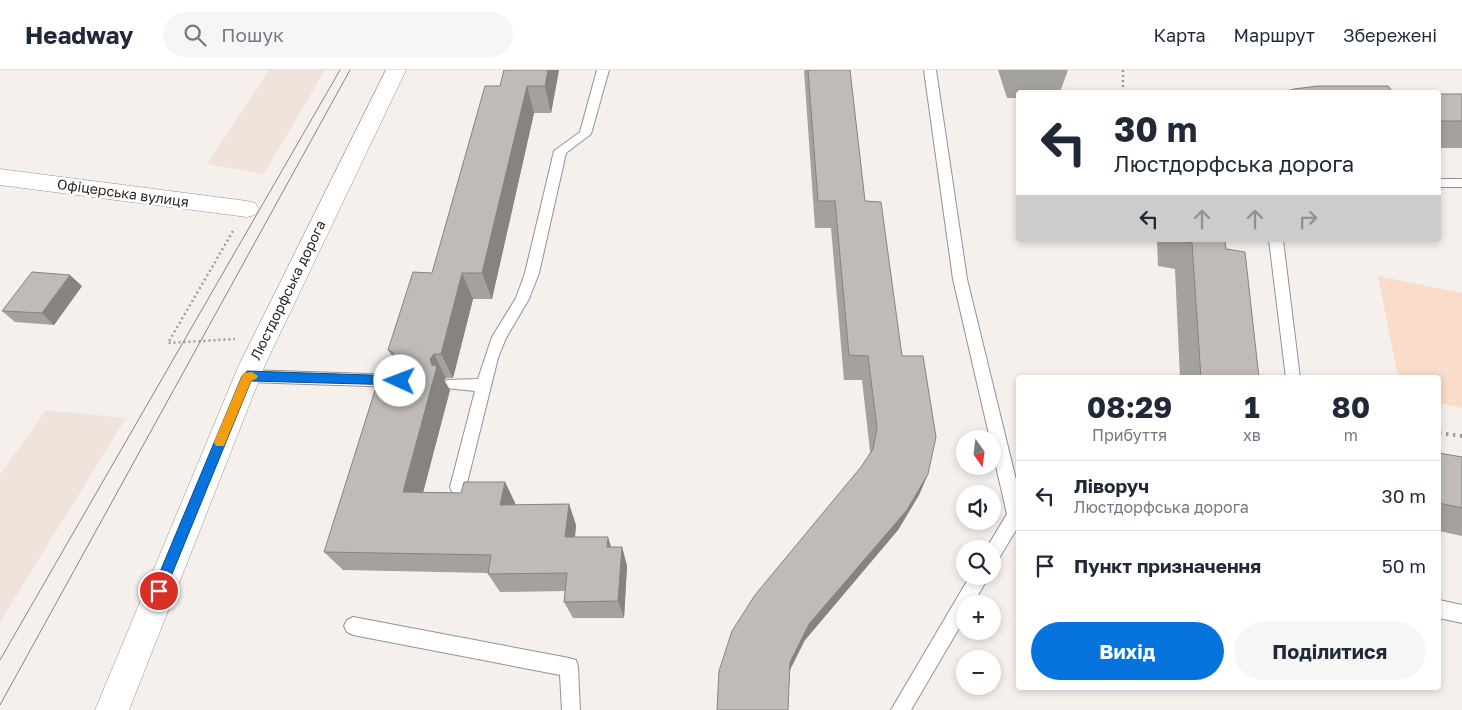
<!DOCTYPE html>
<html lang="uk">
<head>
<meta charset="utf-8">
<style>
	:root { --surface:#fff; --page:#f6f6f7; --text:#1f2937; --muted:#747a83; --line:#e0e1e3; --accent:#0674dc }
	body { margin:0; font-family:"Golos Text",sans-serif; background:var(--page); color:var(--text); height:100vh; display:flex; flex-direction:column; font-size:19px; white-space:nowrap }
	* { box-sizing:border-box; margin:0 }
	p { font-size:16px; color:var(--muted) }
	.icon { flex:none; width:28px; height:28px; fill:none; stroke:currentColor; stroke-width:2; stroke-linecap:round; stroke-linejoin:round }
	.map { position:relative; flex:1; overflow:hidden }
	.sheet { position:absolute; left:1016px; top:305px; width:425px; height:315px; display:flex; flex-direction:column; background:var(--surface); border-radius:5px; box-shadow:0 2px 8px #0003 }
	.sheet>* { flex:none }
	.top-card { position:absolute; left:1016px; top:20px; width:425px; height:152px; border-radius:5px; box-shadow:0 2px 8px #0003; background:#fff; color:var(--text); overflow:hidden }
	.needle { width:32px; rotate:166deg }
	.fabs { position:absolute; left:956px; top:360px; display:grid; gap:10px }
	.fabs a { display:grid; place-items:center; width:45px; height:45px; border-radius:50%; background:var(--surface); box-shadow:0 2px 8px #0003; font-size:25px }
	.pin { position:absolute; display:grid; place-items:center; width:42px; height:42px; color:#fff; margin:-21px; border:2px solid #fff; border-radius:50%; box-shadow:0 1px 5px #0007 }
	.me { position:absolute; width:55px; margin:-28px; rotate:272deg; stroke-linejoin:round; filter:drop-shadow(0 0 4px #0008) }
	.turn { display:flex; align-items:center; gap:18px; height:105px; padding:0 15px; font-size:22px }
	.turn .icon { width:65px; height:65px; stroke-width:2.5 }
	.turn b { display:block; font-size:35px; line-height:42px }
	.lanes { display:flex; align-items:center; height:48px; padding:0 15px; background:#0003; justify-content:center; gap:25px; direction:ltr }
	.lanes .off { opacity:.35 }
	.eta { display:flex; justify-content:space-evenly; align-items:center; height:85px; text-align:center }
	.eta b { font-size:30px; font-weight:700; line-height:35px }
	.button { display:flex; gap:10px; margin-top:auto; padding:10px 15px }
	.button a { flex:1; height:58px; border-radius:30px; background:var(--accent); color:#fff; font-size:20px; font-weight:700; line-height:58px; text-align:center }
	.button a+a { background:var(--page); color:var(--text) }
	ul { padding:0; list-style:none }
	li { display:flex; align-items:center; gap:15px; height:70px; padding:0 15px; border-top:1px solid var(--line) }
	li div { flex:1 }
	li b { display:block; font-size:19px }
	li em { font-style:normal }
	header { display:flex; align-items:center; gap:30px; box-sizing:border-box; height:70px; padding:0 25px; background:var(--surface); border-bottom:1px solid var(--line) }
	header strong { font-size:24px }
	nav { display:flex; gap:28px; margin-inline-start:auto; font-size:18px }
	.search { width:350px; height:45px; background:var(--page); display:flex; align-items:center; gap:12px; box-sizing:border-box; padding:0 18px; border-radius:28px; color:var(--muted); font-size:19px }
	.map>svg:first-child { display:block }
	.built { fill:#f0e3db }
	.green { fill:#f9dcc9 }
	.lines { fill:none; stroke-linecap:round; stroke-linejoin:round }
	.lane-casing { stroke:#97918e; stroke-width:2 }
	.street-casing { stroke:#97918e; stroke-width:1 }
	.secondary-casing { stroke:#97918e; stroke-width:1 }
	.path-far1 { stroke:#a19c99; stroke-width:2.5; stroke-dasharray:2 3; stroke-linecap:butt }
	.path { stroke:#a19c99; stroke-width:4; stroke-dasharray:2.5 4.5; stroke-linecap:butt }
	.lane { fill:#fff; fill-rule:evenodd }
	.street { fill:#fff; fill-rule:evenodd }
	.secondary { fill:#fff; fill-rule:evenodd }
	.tram { stroke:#888582; stroke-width:1 }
	.wall { fill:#a5a19d }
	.shaded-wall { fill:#868380 }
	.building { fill:#c0bbb7; stroke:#868380 }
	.route { fill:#0674dc; stroke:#044b8f }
	.slow { fill:#f59e0b }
	.labels { text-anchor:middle; stroke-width:5; stroke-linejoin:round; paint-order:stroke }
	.street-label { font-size:14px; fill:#2b2927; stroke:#fff }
</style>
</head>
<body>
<header>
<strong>Headway</strong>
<div class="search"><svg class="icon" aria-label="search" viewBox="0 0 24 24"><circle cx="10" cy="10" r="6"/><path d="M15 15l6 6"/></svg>Пошук</div>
<nav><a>Карта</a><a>Маршрут</a><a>Збережені</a></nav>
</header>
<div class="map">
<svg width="1462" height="640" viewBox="0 0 1462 640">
	<rect width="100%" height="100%" fill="#f6f0ec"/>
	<path class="built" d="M269,0h56l-61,104 -57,-10z
		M46,340l80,8 -126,204v-147z"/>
	<path class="green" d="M1378,206l84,17v115l-23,-5v-25l-41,-1z"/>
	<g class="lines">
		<defs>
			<path id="lane" d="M597,0h12l-18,64 -25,19 -27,120 -10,26 -23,39 -8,20 -32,129 -2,5 -6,2 -6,-2 -2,-5 25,-96 -29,-3 -2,-4 2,-4 32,-1 14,-42 24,-39 9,-25 29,-122 26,-19z
				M924,0h12l31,209 52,213v33l-21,35 -6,2v-13h-6l21,-35 -15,-65v-10h-2l-37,-160z
				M1439,109h23v8h-23z
				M1269,170h14l17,138h-14z
				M247,300l152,5 5,2 2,4 -2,4 -5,2 -152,-5 -5,-2 -2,-4 2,-4z
				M970,506h19l-16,28h-8v14l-54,92h-20z
				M1439,530l23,5v18l-23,-5z
				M353,547l216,41 7,2 2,7 2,43h-18l-2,-35 -207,-40 -6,-3 -3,-6 3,-6z"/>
			<path id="street" d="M0,99l247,32 8,2 4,6 -4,6 -8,2 -247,-32z"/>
			<path id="secondary" d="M386,0h20l-141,295 -136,345h-34l144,-345z"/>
		</defs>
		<use href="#lane" class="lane-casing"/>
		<use href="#street" class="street-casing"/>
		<use href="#secondary" class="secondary-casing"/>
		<path class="path-far1" d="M1123,0v22
			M233,161l-65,112 67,-4"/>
		<path class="path" d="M1439,363l23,3"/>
		<use href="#lane" class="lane"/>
		<use href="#street" class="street"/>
		<use href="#secondary" class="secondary"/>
		<path class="tram" d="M0,590l340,-590
			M0,635l350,-635"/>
	</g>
	<path class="wall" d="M559,0l-8,43h-17l-42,186h-19l-20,79h-7l-2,2 6,10 -27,102 38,1 44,-11 10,21v2l54,-1 7,21 -1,12 36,10h11l5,19 -3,52h-51l-9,-16 1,-11 -65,1 -12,-18v-1l-145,-3 -19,-18 67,-189 3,-4 -6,-9 44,-77 68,-187z
		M804,0h46l15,131 37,155 26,118 -9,21 -21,35 -93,110 -88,70 153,-257v-2l-8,-71h-18l-13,-152h-16z
		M998,0h70l-8,22h-41v6h-12z
		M1439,24h23v54h-23z
		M1157,170h68l1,9 33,129h-79l-5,-109 -17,-3z
		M82,216l-28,39 -39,-3 -13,-11z
		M1439,383l23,4v79l-23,-5z"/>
	<path class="shaded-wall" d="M548,0h11l-8,43 -6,-27z
		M527,16l7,27 -42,186 -10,-26z
		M462,203l11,26 -20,79 -12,-24z
		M70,205l12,11 -28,39 -12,-12z
		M434,284l12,24 -2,2 6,10 -32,122 -15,-20 29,-127 -2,-6z
		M928,404l-9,21 -21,35 -93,110 -18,36 3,-14 19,-38z
		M505,412l10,21 -4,23 -11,-21z
		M569,434l7,21 -3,32 -8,-20z
		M608,467l6,20 -7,-10z
		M622,477l5,19 -3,52 -6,-17z"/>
	<path class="building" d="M504,0h44l-3,16h-18l-45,187h-20l-21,81h-7l-4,5 2,6 5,1 -34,126 58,1 3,-11h41l-5,23 69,-1 -4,33h43l-1,10h15l-4,54 -54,1 3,-29 -79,1 3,-19 -167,-3 59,-187 8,-2 4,-5 -2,-6 -5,-2 25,-78 19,1 53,-187h15z
		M808,0h42l15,131 16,1 21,154h21l13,81 -8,37 -21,36 -98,114 -19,38 -2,48h-71l2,-39 13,-40 23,-36 106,-128 12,-18 4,-21 -9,-72 -19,-1 -14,-154h-17z
		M1318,16h70l5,6h-110l11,-3z
		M1439,24h23v27h-23z
		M1176,170h49l1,9 19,3 14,126h-58l-9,-135z
		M32,202l38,3 -28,38 -40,-2z
		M1439,383l23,4v51l-23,-5z"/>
	<path class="route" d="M247,301l153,5 6,5 -6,4 -149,-4 -88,215 -4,2 -5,-2 -2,-5 90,-215z"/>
	<path class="slow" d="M252,302l6,4 -2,3 -5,2 -27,65h-8l-2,-4 28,-66 1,-3z"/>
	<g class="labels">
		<g class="street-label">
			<text transform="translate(123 123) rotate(8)" y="5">Офіцерська вулиця</text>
			<text transform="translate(288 220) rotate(-64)" y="5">Люстдорфська дорога</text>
		</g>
	</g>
</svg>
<div class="fabs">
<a><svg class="needle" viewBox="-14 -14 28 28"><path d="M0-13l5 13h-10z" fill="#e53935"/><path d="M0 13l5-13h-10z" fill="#747a83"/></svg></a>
<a><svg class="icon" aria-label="sound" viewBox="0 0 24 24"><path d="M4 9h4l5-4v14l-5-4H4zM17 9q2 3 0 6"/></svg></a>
<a><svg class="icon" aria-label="search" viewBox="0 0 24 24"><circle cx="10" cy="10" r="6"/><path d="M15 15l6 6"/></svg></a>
<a>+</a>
<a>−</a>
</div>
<div class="pin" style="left:159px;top:521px;background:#d93025"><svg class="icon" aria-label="arrive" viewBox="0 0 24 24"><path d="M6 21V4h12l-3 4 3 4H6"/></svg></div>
<svg class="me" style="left:400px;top:311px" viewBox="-20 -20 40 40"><circle r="19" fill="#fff"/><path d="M0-13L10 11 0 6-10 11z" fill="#0674dc"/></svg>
<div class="top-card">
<div class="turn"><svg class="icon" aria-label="left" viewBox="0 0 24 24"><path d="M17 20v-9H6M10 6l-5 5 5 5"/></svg><div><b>30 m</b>Люстдорфська дорога</div></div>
<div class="lanes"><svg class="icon" aria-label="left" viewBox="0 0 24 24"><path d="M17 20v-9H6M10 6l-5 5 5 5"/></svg><svg class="icon off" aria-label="ahead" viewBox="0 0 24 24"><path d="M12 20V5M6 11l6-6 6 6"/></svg><svg class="icon off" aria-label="ahead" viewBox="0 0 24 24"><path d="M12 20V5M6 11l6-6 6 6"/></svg><svg class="icon off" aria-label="right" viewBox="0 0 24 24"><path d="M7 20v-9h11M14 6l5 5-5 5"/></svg></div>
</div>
<section class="sheet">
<div class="eta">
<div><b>08:29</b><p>Прибуття</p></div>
<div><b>1</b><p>хв</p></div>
<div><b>80</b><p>m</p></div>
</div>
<ul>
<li><svg class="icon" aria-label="left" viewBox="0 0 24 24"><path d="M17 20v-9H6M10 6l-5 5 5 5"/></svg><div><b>Ліворуч</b><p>Люстдорфська дорога</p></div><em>30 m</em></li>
<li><svg class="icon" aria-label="arrive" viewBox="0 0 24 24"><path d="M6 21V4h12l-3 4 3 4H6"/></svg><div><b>Пункт призначення</b></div><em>50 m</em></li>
</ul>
<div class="button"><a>Вихід</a><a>Поділитися</a></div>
</section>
</div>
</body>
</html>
